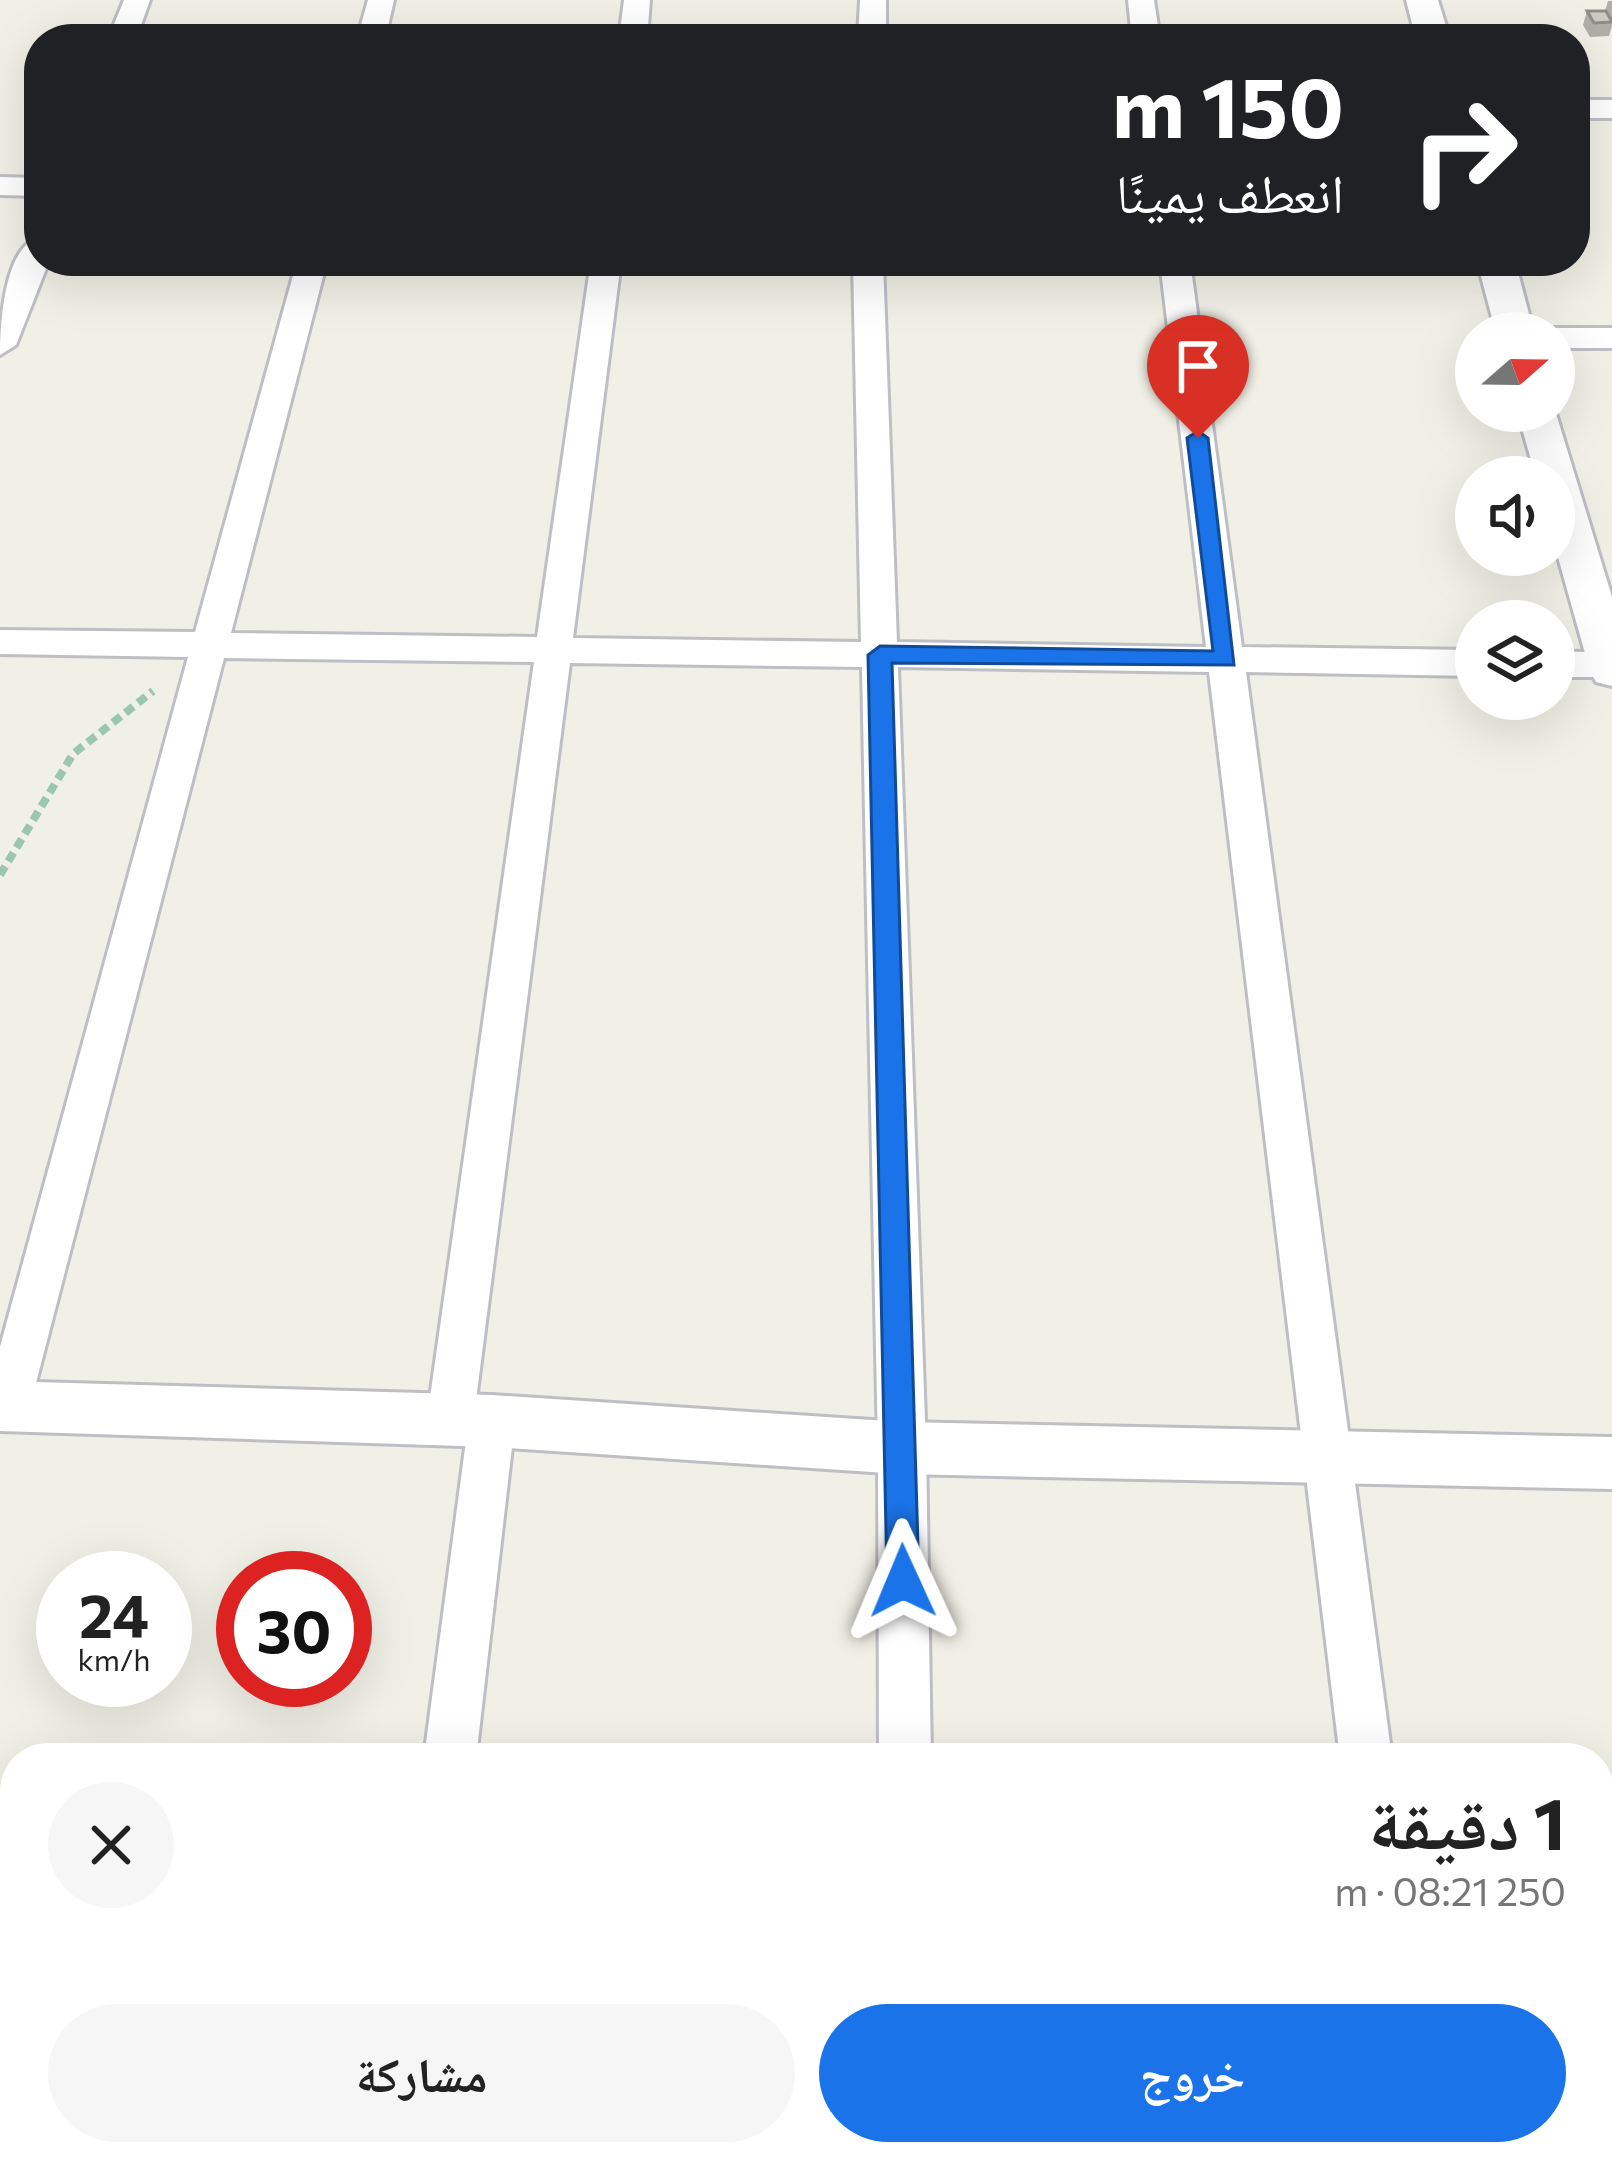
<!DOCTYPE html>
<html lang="ar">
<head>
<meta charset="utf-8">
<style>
	:root { --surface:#fff; --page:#f6f6f6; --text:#222; --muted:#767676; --accent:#1a73e8 }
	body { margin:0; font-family:Commissioner,"Noto Naskh Arabic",sans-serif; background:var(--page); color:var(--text); direction:rtl; height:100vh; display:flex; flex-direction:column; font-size:45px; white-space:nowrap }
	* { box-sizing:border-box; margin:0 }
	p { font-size:39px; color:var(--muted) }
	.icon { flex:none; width:66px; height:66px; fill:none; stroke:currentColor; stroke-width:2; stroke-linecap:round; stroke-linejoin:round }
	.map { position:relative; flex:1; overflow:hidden; direction:ltr }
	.details { position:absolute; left:0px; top:1743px; width:1614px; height:423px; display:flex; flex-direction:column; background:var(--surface); border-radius:48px 48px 0 0; box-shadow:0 12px 48px #0002; direction:rtl }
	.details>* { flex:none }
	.top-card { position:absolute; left:24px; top:24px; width:1566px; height:252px; border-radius:48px; box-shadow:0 12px 48px #0002; direction:rtl; background:#202124; color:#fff; overflow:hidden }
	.needle { width:78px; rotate:70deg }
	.controls { position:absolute; left:1455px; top:312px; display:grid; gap:24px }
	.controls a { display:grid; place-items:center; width:120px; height:120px; border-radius:50%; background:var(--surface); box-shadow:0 12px 48px #0002; font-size:60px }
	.speed { position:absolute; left:36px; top:1551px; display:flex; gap:24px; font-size:60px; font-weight:700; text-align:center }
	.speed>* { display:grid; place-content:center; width:156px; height:156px; border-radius:50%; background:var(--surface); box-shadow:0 12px 48px #0002; line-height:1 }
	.speed small { font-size:30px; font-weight:400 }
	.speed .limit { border:18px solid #d22; background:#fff; color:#111 }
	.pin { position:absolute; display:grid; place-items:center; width:102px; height:102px; color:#fff; margin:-123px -51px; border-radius:50% 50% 50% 0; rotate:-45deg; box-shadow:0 0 12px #0007 }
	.pin .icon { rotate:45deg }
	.me { position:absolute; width:132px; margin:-66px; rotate:359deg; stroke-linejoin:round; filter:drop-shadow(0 0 9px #0008) }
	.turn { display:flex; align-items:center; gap:42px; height:252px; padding:0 48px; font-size:54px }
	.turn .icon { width:156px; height:156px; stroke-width:2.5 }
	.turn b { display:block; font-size:84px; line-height:102px }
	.round { display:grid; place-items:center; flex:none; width:126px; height:126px; border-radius:63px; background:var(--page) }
	.summary { display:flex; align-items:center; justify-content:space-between; height:204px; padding:0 48px }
	h1 { font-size:72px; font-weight:700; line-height:90px }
	.primary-button { display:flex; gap:24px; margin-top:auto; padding:24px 48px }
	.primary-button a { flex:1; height:138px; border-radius:72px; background:var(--accent); color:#fff; font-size:48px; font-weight:700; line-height:138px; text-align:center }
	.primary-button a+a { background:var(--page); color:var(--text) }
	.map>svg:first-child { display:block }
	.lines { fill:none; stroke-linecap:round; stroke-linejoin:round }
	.minor-casing { stroke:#bebfc5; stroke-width:6 }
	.tertiary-casing { stroke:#bebfc5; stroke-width:6 }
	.path { stroke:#9ac7ad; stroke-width:8; stroke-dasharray:10 6; stroke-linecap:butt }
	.minor { fill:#fff; fill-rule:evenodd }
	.tertiary { fill:#fff; fill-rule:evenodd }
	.wall { fill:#afaea8 }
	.building { fill:#cccac3; stroke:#8f8d88; stroke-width:3 }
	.route { fill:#1a73e8; stroke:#114b97; stroke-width:3 }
</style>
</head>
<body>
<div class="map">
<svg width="1612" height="2164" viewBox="0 0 1612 2164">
	<rect width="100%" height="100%" fill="#f0f0e6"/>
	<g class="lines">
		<defs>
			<path id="minor" d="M124,0h26l-14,39h-28z
				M368,0h26l-9,39h-28z
				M624,0h26l-3,39h-28z
				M860,0h26v39h-28z
				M1128,0h26l6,39h-28z
				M1575,100h37v18h-37z
				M0,177l39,1v18l-39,-1z
				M39,238v23h10l-33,84 -16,10c0,-30 4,-109 39,-117z
				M297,261h30l-96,372 306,4 54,-376h30l-48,377 288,4 -8,-381h30l14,381 309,5 -46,-386h30l52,386 234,3v26l-230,-4 146,1086h-52l-131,-1086 -311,-5 28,781 5,310h-52l-1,-310 -16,-781 -292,-4 -95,745 17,-8 17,6 6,15 -39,337h-52l43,-325 -17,7 -17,-6 -6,-15 107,-757 -310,-4 -194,748 -7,15 -23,3v-77l188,-690 -188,-3v-24l195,2z
				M1554,328h58v20h-58v-15h-12z
				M1554,651l58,2v24h-58z
				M373,2151h56v13h-58z
				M881,2151h56l1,13h-58z
				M1389,2151h56l3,13h-58z"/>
			<path id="tertiary" d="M1406,0h32l12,39h-34z
				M1477,261h38l19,72h-38z
				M1554,407l58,190v89l-16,-4 -6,-11 -36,-128v-66h-18l-19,-66h37z
				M0,1381l492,14 410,27 710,15v52l-710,-15 -410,-27 -492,-16z"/>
		</defs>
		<use href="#minor" class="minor-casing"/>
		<use href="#tertiary" class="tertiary-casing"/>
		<path class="path" d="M0,875l73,-121 80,-63"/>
		<use href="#minor" class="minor"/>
		<use href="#tertiary" class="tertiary"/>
	</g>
	<path class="wall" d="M1608,1h4v25l-3,10 -19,1 -7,-12 4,-14h18z
		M1612,2009v155l-6,-5 -7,-25v-124z"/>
	<path class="building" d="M1587,11h19l6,11 -18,1z
		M1612,2009v113l-13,1v-113z
		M1611,2158l1,6h-27z"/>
	<path class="route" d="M1198,431l10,7 26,227 -342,-2 27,918 -5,10 -11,5 -11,-5 -5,-10 -19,-926 12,-9 333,5 -26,-213z"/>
</svg>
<div class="controls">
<a><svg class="needle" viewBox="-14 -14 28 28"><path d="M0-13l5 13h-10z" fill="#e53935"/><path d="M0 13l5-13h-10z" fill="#767676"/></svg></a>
<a><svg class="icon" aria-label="sound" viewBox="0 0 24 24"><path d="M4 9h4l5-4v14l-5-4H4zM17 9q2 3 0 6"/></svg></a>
<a><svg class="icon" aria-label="layers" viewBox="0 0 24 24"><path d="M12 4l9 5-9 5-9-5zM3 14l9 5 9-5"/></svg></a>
</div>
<div class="speed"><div>24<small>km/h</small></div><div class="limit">30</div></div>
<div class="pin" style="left:1198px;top:438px;background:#d93025"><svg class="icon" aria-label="arrive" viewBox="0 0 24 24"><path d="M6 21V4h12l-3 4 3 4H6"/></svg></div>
<svg class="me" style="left:903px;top:1581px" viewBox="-20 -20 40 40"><path d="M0-17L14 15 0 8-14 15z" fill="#1a73e8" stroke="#fff" stroke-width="4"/></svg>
<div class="top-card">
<div class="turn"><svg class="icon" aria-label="right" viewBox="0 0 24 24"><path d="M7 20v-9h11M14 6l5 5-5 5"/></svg><div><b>150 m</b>انعطف يمينًا</div></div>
</div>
<section class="details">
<div class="summary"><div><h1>1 دقيقة</h1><p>250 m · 08:21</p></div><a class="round"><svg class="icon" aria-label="close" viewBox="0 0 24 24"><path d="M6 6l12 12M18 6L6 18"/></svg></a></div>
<div class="primary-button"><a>خروج</a><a>مشاركة</a></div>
</section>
</div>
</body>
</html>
